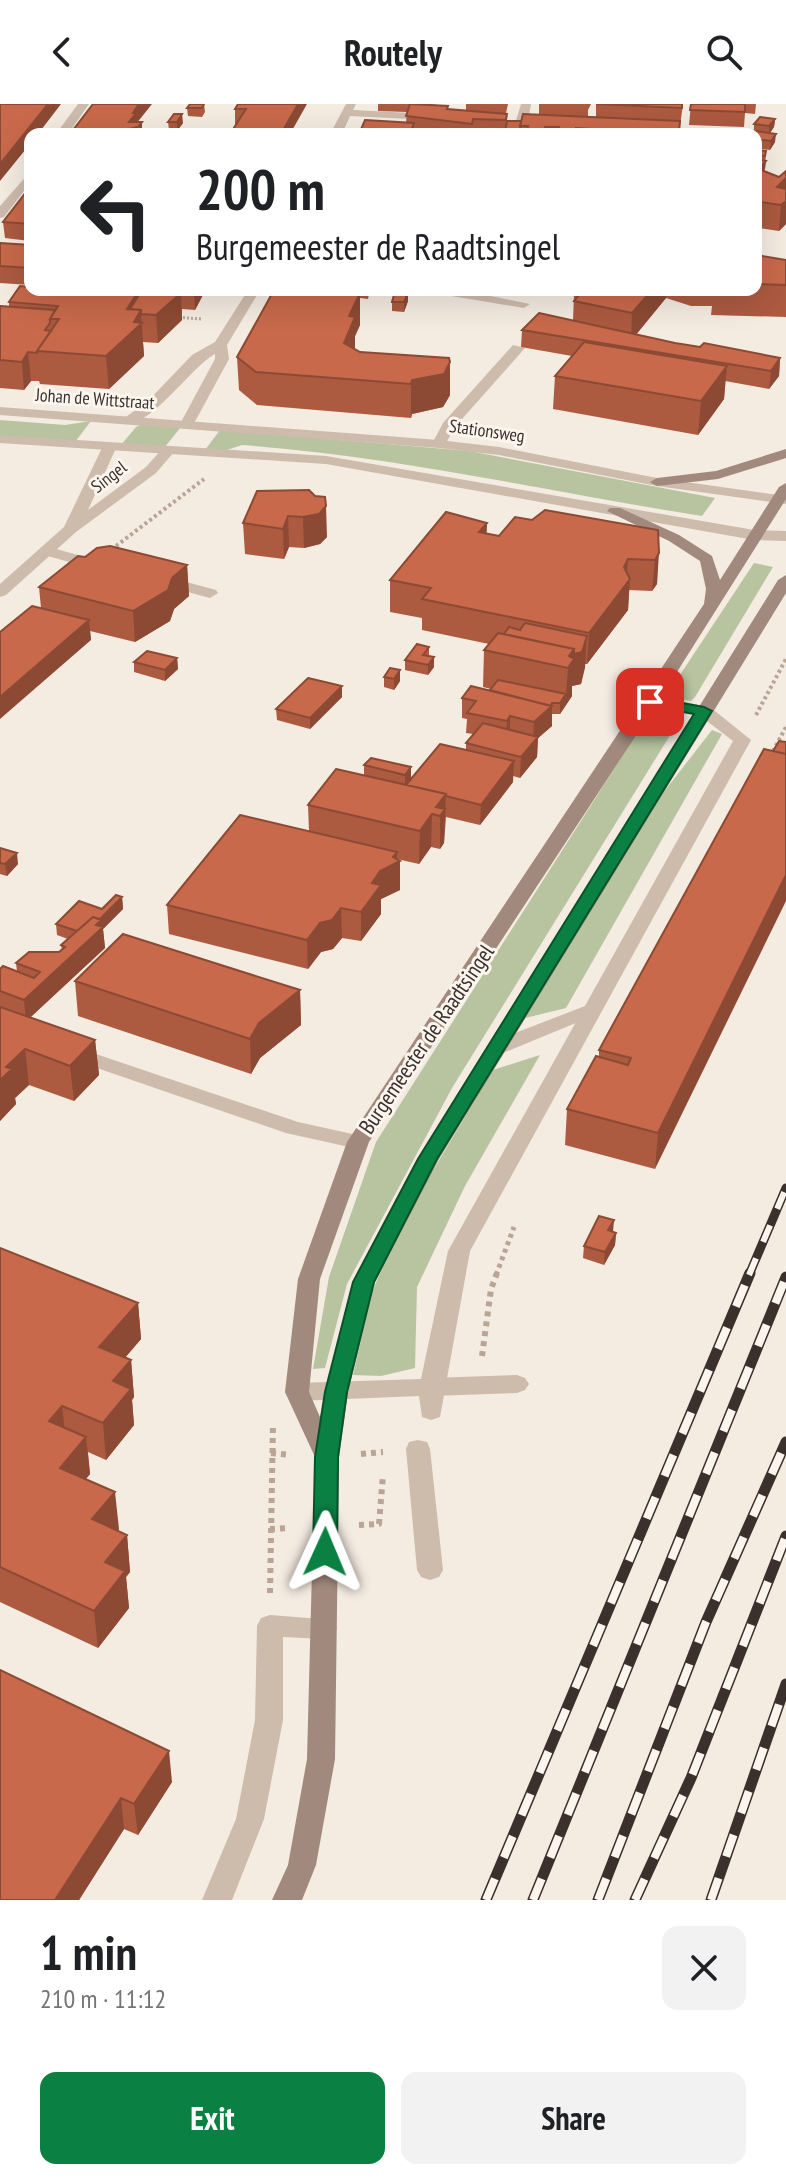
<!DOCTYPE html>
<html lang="en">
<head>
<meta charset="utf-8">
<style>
	:root { --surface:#fff; --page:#f2f2f2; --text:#202124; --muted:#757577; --accent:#0b8043 }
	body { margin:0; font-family:"PT Sans Narrow",sans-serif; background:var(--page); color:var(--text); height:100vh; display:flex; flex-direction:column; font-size:30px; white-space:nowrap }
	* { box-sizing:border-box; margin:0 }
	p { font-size:26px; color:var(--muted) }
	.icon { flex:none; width:44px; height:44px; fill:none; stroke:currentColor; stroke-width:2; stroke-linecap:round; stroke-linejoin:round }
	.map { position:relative; height:1796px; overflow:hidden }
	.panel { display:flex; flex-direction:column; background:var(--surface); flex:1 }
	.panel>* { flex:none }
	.hud { position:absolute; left:24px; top:24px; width:738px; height:168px; border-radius:16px; box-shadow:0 8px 32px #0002; background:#fff; color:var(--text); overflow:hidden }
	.pin { position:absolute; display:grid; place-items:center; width:68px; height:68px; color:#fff; margin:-34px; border-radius:16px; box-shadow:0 4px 12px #0006 }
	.me { position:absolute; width:88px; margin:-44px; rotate:1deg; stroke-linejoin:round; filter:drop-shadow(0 0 6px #0008) }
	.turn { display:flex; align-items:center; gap:28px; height:168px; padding:0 40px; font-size:36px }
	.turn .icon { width:104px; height:104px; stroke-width:2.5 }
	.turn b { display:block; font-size:56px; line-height:68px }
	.round { display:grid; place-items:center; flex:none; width:84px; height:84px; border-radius:16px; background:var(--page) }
	.head { display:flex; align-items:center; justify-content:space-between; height:136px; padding:0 40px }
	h1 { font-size:48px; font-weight:600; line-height:60px }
	.action { display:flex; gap:16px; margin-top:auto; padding:16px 40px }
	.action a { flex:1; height:92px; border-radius:16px; background:var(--accent); color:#fff; font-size:32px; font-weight:600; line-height:92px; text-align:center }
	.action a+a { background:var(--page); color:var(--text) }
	header { display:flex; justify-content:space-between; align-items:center; height:104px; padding:0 40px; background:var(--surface); font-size:36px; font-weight:600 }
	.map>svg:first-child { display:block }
	.green { fill:#b8c4a0 }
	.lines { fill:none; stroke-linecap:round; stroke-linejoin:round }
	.path-far3 { stroke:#b9a596; stroke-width:3; stroke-dasharray:2 2; stroke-linecap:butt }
	.path-far2 { stroke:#b9a596; stroke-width:4; stroke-dasharray:3 3; stroke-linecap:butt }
	.path-far1 { stroke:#b9a596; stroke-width:5; stroke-dasharray:4 4; stroke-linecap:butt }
	.path { stroke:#b9a596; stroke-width:6; stroke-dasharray:5 5; stroke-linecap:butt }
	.service { fill:#cdbbac; fill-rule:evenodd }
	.minor { fill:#cdbbac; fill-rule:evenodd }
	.tertiary { fill:#cdbbac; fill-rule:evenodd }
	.secondary { fill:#a18a7d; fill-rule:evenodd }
	.rail-far1-casing { stroke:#3b302b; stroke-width:9 }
	.rail-casing { stroke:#3b302b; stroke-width:11 }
	.rail-far1 { stroke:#fbf5ee; stroke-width:6; stroke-dasharray:18; stroke-linecap:butt }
	.rail { stroke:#fbf5ee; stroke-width:8; stroke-dasharray:23; stroke-linecap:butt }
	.wall { fill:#ac5a40 }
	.shaded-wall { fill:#8c4a34 }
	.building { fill:#c8694b; stroke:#8c4a34; stroke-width:2 }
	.route { fill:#0b8043; stroke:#07532c; stroke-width:2 }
	.labels { text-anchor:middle; stroke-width:6; stroke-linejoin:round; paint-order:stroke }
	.far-street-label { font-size:18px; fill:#3b302b; stroke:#fbf5ee }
	.street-label { font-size:22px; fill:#3b302b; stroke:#fbf5ee }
</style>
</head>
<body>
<header><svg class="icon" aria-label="back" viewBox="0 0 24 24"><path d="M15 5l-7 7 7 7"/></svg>Routely<svg class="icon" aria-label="search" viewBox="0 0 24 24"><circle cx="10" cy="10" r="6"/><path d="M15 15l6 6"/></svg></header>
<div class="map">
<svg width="786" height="1796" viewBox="0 0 786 1796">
	<rect width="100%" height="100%" fill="#f4ebe1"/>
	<path class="green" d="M0,316l65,5 26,-4 -16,21 -75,-5z
		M143,320l38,3 -17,21 -43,-3 15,-18z
		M220,326l249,21 246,47 -13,18c-154,-24 -305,-60 -460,-71l-21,7 -16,-2z
		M754,459l19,4 -78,130 -4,4 -25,-5z
		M661,610l11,2 5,8 -225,364 -105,196 -22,84 -12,1 16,-92 47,-135 270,-423z
		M712,626l10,4 -156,274 -41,10 117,-198z
		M540,951l-75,131 -48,101 -2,81 -34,8 -28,-1 19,-83 28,-66 93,-156z"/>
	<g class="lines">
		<path class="path-far3" d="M175,213l26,2"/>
		<path class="path-far2" d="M116,442l88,-67
			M756,611l30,-56
			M773,647l13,-24"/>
		<path class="path-far1" d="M496,1171l18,-48"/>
		<path class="path" d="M482,1252l9,-67 6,-16
			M271,1349l20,2
			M361,1350l22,-2
			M359,1421l20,-1 4,-49
			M270,1425l19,-1
			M270,1489l3,-170"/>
		<path class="service" d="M433,186h29l68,14 -6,4 -85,-14z
			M513,241l12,3 -71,80 -10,19h-10l-2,-3 11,-21z
			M49,443l54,15 3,3 -8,5 -54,-15v-6z
			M164,472l52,14 2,3 -8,5 -52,-14 -2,-3z
			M593,899l7,2 3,4 -3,4 -97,40h-14l-3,-5 3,-5z
			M72,942l226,76 68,15 3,5 -11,7 -72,-16 -221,-76 -3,-5 3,-5z
			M517,1271l8,3 4,6 -4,6 -8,3 -86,3 -8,-3 -4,-6 4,-6 8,-3z
			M418,1336l9,2 3,7 13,121 -4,7 -9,3 -9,-3 -4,-7 -11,-121 3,-7z"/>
		<path class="minor" d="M78,0h11l-21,30h-12z
			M346,0h10l-3,6 78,4 5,3 -5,3 -81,-4 -8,18h-12z
			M521,0h10l-3,17 -6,3 -6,-3z
			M30,68v11l-26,34 -4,1v-12z
			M248,186h12l-33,55 2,14 -37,68 -12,-3 35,-65v-5c-24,13 -64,73 -89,69v-6l23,-17 43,-45 23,-13z
			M109,340l7,4 -28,62 58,-43 16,-18 12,3 -18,21 -80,59 -70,63 -6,2v-13l64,-57 38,-79z
			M650,593l60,10 41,33 -281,511 -30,166 -9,3 -9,-3 -3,-21 -122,5 -8,-3 -4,-6 4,-6 8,-3 124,-4 27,-128 285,-510 -34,-26 -55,-9 -2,-4z
			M270,1511l63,5 4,8 -4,8 -9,3 -41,-2v83l-19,99 -32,81h-30l34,-81 19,-99 2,-94 4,-8z"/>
		<path class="tertiary" d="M0,303l439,33 60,7 158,31 129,18v8l-129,-18 -158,-31 -60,-7 -439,-33z
			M0,331l326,21 428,74 32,1v10l-32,-1 -428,-76 -326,-21z"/>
		<path class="secondary" d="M786,345v9l-68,21 -61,7 -7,-4 7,-4 59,-7z
			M786,379v16l-128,203 -289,440 -49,137 -11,113 11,25 33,-135 64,-123 361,-579 8,-5v18l-347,566 -64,123 -27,110 -9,65 -4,302 -19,106 -14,35h-30l16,-35 19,-106 8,-302 -30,-65 13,-113 49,-137 357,-538 2,-15 -6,-28 -31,-20 -62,-30 3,-3h10l59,27 33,21 8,24 59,-93z"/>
		<defs>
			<path id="rail-far1" d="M749,1171l37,-87"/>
			<path id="rail" d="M486,1796l264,-627
				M533,1796l253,-623
				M598,1796l108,-278 80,-180
				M635,1796l56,-122 95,-242
				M711,1796l75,-216"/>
		</defs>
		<use href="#rail-far1" class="rail-far1-casing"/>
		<use href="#rail" class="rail-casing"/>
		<use href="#rail-far1" class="rail-far1"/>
		<use href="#rail" class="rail"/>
	</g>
	<path class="wall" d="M204,0l1,8 -3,5 -14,-1 -1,-8z
		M238,0l52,30 -55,-10v-15z
		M378,0h52l18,2v3l18,1v-6h42l-2,9 1,8h14l18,-6v-11h52l-3,6v7h8v-13h87l-4,30h-253l-12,-1v1h-55l47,-11 1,-11 -29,-1z
		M691,0h65l-1,10 -10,-1 -1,14 -55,-2z
		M775,15l-1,8 -4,6 5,9 -5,8 -9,-1 -1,2h6l-1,18 -1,1 15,7 7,-6v53l-7,7 -21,-3 -2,2v-96l-2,-3v-7z
		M168,18l15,1 -6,8 -8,-1z
		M30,83v54l-25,-3 -2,-16z
		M0,139l30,2v40l-30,-2z
		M786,156v57l-75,-2 1,-9h-21l-25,-8 -30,36 39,9 105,15 -1,18 -10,13 -44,-8 -1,18 -26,36 -145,-26 2,-33 17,-20 -51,-9 1,-17 51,-9 1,-27 3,-4h179v-6z
		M30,183l175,4 -10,19 -13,-1v11l-24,23 -15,-1 1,14 -35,33 -69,-5 -1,-3h-8l-7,9 -24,-2v-82l9,1v-5z
		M274,186h96l-2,9 -8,-1v27l-5,11v13l5,3 90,10v33l-7,12 -31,7 -1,4 -154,-13 -18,-15 -2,-33z
		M408,197l-4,11 -12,-1v-9z
		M309,386l18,47 -7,7 -16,4 -15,-1 -5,12 -39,-5 -2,-31z
		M532,416l126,10 -1,54 -5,7 -23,-1 -1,20 -41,54h-2l-4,20 -9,2v10l-12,18h-8v12l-14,12 -1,19 -17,21 -7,-2v6l-33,43 -34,-8 -2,26 -4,6 -9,-2 -12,17 -22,-5 3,31 -19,9v15l-20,27 -19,-3 -9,11 -12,3 -13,17 -139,-35 -2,-29 142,-74 -1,-26 56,-30v-10l47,2v11l55,-28v-7l7,-9 -7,-1 1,-14 -5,-1v-20l29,-9 -8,-2 1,-37 5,-6 -67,-14v-12l-32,-6v-32l97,-57 -1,10 13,3z
		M85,453l102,8 2,31 -15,13 -4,12 -35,21 -45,-11 1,9 -50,-32 -2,-21z
		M429,543v9l5,11 -6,8 -23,-5v-10z
		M177,554l1,11 -13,12 -31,-9v-10z
		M384,573l16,4 -6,9 -10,-3z
		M342,582v11l-32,32 -33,-9 -1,-11z
		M764,645l-109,420 -90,-24 2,-36 32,-52v-7z
		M0,744l18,16 -11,12 -7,-2z
		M122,793l1,12 -20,20 2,19 -74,69 64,23 4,35 -25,26 -45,-16 -14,13 1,6 -16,17v-152l17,3 -1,-9 43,-11 3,-2 -1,-5 7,-6 -11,-4 -1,-11 46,-15z
		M75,877l225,9 1,35 -41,33 -9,16 -173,-58z
		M616,1129l-1,12 -11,20 -21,-7 1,-12z
		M0,1144l138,55 3,36 -16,19 6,2 3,37 -2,3 2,25 -28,35 -18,-8 2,22 -4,5 33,50 -1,2 9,4 3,37 -4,5 3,31 -31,40 -98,-46z
		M0,1566l172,112 -34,53 -14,-6 -45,71h-79z"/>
	<path class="shaded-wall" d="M48,0h13l-23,30h-8v10l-30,37v-17z
		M139,0h13l-16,20 6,-2v12h-21l8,-12 4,-9z
		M298,0h9l-17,30h-9z
		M182,10l1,9 -6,8v-9z
		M775,15l-1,8 -5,7v-8z
		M414,19v11h-4z
		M776,30l-1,8 -5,8 1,-9z
		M766,57l-1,8 -7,9 1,-9z
		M786,74v13l-9,-4z
		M786,97v23l-7,7 2,-26z
		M761,98l-3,26 -2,2v-24z
		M139,186h3l-1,24 3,42 -35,33 -3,-33 21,-47z
		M195,186h10v1l-10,19 -1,-17z
		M350,186h2v21l8,-18v32l-5,11v13l-11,-6z
		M652,186h15l-1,8 -35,43 1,-28z
		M408,188v9l-4,11v-10z
		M181,189l1,27 -24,23 -2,-28z
		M28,248l3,29 -7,9 -2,-28z
		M780,254l-1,18 -10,13 2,-18z
		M450,258v33l-7,12 -31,7 -1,4v-34l1,-4z
		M727,262l-3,33 -26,36 3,-34z
		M326,402l1,31 -7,7 -16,4 -1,-31z
		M288,412l1,31 -5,12 -1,-30z
		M487,419l-1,30 -7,-21z
		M659,449l-2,31 -5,7 3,-31z
		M628,455l-2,25 4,-5 -2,31 -41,54 2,-31z
		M187,461l2,31 -15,13 -4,12 -35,21 -2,-31z
		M89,516l2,20 -91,79v-22z
		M587,532l-2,32 -4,16 -9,2v10l-12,18v-11l6,-9 3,-38z
		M434,553v10l-6,8v-10z
		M177,554l1,11 -13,12v-11z
		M400,566v11l-6,9v-11z
		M342,582v11l-32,32v-11z
		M552,599v23l-14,12 -1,19 -17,21 1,-21 12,-15 1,-20z
		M510,612v21l-4,5 1,-21z
		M514,657l-1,21 -33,43 1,-20z
		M411,663v11l-6,8v-11z
		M446,690l-2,49 -4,6v-33l-4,-9z
		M432,710l-1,33 -12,17 1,-33z
		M397,748v10l3,-1v29l-19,9v15l-20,27v-29l11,-29z
		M17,749l1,11 -11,12 -2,-12z
		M786,771v26l-131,268 3,-36z
		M122,793l1,12 -20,20 2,19 -79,73 -2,-21z
		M341,804l1,30 -9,11 -12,3 -13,17 -1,-29 13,-17z
		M300,886l1,35 -41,33 -9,16 -1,-35 9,-16z
		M95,936l4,35 -25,26 -4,-35z
		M25,945l4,36 -14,13 1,6 -16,17v-41l6,-13z
		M614,1116l-1,12 -5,-2z
		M616,1129l-1,12 -11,20 1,-13z
		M138,1199l3,36 -39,45 -3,-37z
		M131,1256l3,37 -2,3 2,25 -28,35 -3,-37 10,-42z
		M62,1302l4,36 -17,-21z
		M86,1333l4,37 -26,31 -4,-37z
		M115,1388l4,37 -23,27 -4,-37z
		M127,1431l3,37 -4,5 3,31 -31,40 -4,-37 11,-49z
		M169,1647l3,31 -34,53 -4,-31z
		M121,1694l3,31 -45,71h-24z"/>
	<path class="building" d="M0,0h48l-48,60z
		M93,0h46l-6,9h3l-7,9h13l-4,5 -13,3 -4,4h-51z
		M190,0h14l-2,4h-15z
		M238,0h60l-17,30h-51l16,-25h-11z
		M410,0l38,2 -1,3 60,5 -1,6 -33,-1 -1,5 -66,-8z
		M596,0h86v4z
		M691,0h54v8l-55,-2z
		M174,10h8l-5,8h-9z
		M523,10l157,7 -1,11h-8v2h-18v-3h-13l-1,3h-17v-4l-14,-1 -1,5 -17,-1 1,-4 -15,-1v4l-18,-1 1,-4h-14l-1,4 -17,-1 1,-4h-8z
		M760,13l15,2 -6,7 -15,-2z
		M365,16l49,3 -4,11h-51z
		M507,17h14l-1,12 -15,-1z
		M490,26l13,1v3l-13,-1z
		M748,26l28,4 -5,7 -9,-1 -5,8 -1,-1v-13h-11z
		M756,46l10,1 -1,5 -9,-1z
		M756,55l10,2 -7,8 -3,-1z
		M756,64l23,9 7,-6v7l-9,9 9,2v12l-5,4 -20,-3 -5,4z
		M30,83v37l-27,-2z
		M0,139l30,2v23l-30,-2z
		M756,151l30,5v25l-30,-1z
		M20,182l10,1v3h109l-12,19 14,1 -7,12 8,1 -36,33 -69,-5 22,-32h-9l8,-13 -49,-4z
		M142,186l39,3 -25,22 -15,-1v-4l-11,-1z
		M146,186h49l-1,3z
		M274,186h76l-1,2 11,1 -11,23 6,1 -11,26 16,9 89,6 1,4 -6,12 -32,6 -1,4 -155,-12 -19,-15z
		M577,186h75l-20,23 -58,-12 5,-6 -5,-1z
		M395,187l13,1 -4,10h-12z
		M0,202l55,4 -5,9v4l-5,7 6,1 -14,20v2l-9,-1 -6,10 -22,-2z
		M539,209l136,30 25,4 4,-4 76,15 -9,13 -249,-41z
		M584,238l143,24 -26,35 -146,-25z
		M309,386l6,6 10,1 1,9 -7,8 -16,3 -15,-1 -5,13 -40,-6 14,-32z
		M545,406l113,20 1,23 -4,7 -27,-1 -4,8 6,12 -41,54 -167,-34 9,-11 -41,-8 56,-68 41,11 -8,9 20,4 16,-19 17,3z
		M110,442l77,19 -15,13 -4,12 -35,21 -94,-24 39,-31 7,1 12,-9z
		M32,502l57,14 -89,77v-65z
		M525,519l62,13 -5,16 -8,2v-5l-70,-15 5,-7 11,3z
		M498,529l76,16 -5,7 5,3 -6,9 -84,-18z
		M417,540l12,3 -6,8 11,2 -6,8 -23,-5z
		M147,547l30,7 -12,12 -31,-8z
		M390,564l10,2 -6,9 -10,-2z
		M308,574l34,8 -32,32 -34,-9z
		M498,576l68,14 -6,9h-8l-1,3 -61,-16z
		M471,582l81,20 -18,16 -24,-6 -3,5 -40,-8 9,-12 -14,-3z
		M483,619l55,14 -17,20 -55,-14z
		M779,637l7,1v12l-13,-3z
		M440,640l74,17 -33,44 -35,-9v-2l-40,-9z
		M764,645l22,5v121l-128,258 -91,-24 29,-53 32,9 3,-7 -32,-8z
		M371,654l40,9 -6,8 -41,-10z
		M336,665l110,25 -10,13 9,2 -5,7 -8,-2 -12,17 -112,-26z
		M240,711l157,37 -4,5 7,4 -20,10 -8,12 9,2 -20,27 -20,-4 -9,12 -12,3 -13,17 -140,-35z
		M0,744l17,5 -12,11 -5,-1z
		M116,791l6,2 -22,22 -7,-2 -16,14 -21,-7 23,-23 23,8z
		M93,813l8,3 -5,5 7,2 -79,73 -24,-9v-22l3,-3 31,12 6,-6 -24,-9 13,-11h30l6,-5 -4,-2z
		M123,830l177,56 -41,33 -9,16 -175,-58z
		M0,903l95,33 -25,26 -45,-17 -19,18 6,2 -12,11z
		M599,1112l15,4 -6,10 8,3 -11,19 -21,-6z
		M0,1144l138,55 -39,44 32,13 -18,21 18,8 -28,34 -41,-17 -13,15 37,16 -26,31 55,24 -23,27 35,16 -22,27 20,9 -31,40 -94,-44z
		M0,1566l169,81 -35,53 -13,-6 -66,102h-55z"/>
	<path class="route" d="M650,593l54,10 8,4 -275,448 -63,123 -27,110 -9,65 -1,95 -4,7h-16l-4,-7 2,-95 10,-65 28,-110 65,-123 276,-445 -49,-9 -2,-3z"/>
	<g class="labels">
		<g class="far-street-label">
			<text transform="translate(95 295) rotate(4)" y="6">Johan de Wittstraat</text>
			<text transform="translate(487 327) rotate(8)" y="6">Stationsweg</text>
			<text transform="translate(109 373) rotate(-38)" y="6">Singel</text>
		</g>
		<g class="street-label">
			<text transform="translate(426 935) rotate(-56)" y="8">Burgemeester de Raadtsingel</text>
		</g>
	</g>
</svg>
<div class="pin" style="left:650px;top:598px;background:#d93025"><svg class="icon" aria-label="arrive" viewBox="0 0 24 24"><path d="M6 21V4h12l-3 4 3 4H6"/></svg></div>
<svg class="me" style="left:325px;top:1448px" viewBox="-20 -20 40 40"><path d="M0-17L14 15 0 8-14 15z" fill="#0b8043" stroke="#fff" stroke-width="4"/></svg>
<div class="hud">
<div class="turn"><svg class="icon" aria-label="left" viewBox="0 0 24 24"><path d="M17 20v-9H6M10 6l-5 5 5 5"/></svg><div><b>200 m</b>Burgemeester de Raadtsingel</div></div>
</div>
</div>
<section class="panel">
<div class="head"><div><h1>1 min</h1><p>210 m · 11:12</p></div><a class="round"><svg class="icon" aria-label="close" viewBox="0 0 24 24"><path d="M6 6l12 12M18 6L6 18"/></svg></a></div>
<div class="action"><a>Exit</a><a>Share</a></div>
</section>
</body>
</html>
